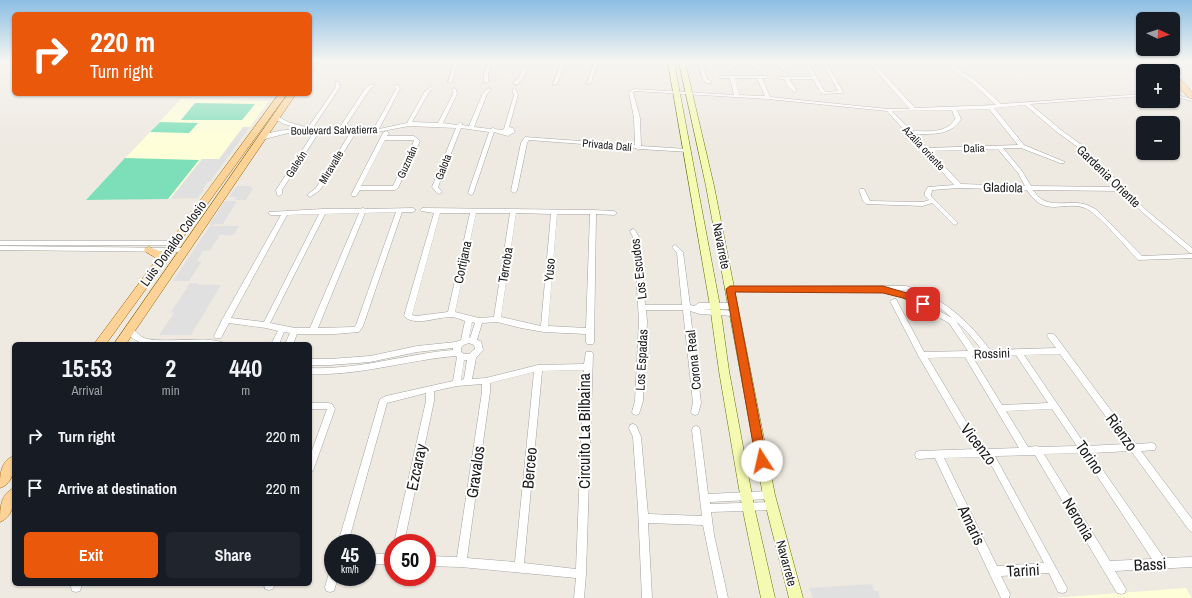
<!DOCTYPE html>
<html lang="en">
<head>
<meta charset="utf-8">
<style>
	:root { --surface:#171b24; --page:#20242c; --text:#f1f3f6; --muted:#9ea1a6; --accent:#ea580c }
	body { margin:0; font-family:"Archivo Narrow",sans-serif; background:var(--page); color:var(--text); height:100vh; display:flex; flex-direction:column; font-size:15px; white-space:nowrap }
	* { box-sizing:border-box; margin:0 }
	p { font-size:13px; color:var(--muted) }
	.icon { flex:none; width:22px; height:22px; fill:none; stroke:currentColor; stroke-width:2; stroke-linecap:round; stroke-linejoin:round }
	.map { position:relative; flex:1; overflow:hidden }
	.details { position:absolute; left:12px; top:342px; width:300px; height:244px; display:flex; flex-direction:column; background:var(--surface); border-radius:6px; box-shadow:0 1px 3px #0004 }
	.details>* { flex:none }
	.banner { position:absolute; left:12px; top:12px; width:300px; height:84px; border-radius:6px; box-shadow:0 1px 3px #0004; background:#ea580c; color:#fff; overflow:hidden }
	.needle { width:26px; rotate:93deg }
	.controls { position:absolute; left:1136px; top:12px; display:grid; gap:8px }
	.controls a { display:grid; place-items:center; width:44px; height:44px; border-radius:6px; background:var(--surface); box-shadow:0 1px 3px #0004; font-size:20px }
	.speed { position:absolute; left:324px; top:534px; display:flex; gap:8px; font-size:20px; font-weight:700; text-align:center }
	.speed>* { display:grid; place-content:center; width:52px; height:52px; border-radius:50%; background:var(--surface); box-shadow:0 1px 3px #0004; line-height:1 }
	.speed small { font-size:10px; font-weight:400 }
	.speed .limit { border:6px solid #d22; background:#fff; color:#111 }
	.pin { position:absolute; display:grid; place-items:center; width:34px; height:34px; color:#fff; margin:-17px; border-radius:8px; box-shadow:0 2px 6px #0006 }
	.me { position:absolute; width:44px; margin:-22px; rotate:350deg; stroke-linejoin:round; filter:drop-shadow(0 0 3px #0008) }
	.turn { display:flex; align-items:center; gap:14px; height:84px; padding:0 12px; font-size:18px }
	.turn .icon { width:52px; height:52px; stroke-width:2.5 }
	.turn b { display:block; font-size:28px; line-height:34px }
	.eta { display:flex; justify-content:space-evenly; align-items:center; height:68px; text-align:center }
	.eta b { font-size:24px; font-weight:700; line-height:28px }
	.button { display:flex; gap:8px; margin-top:auto; padding:8px 12px }
	.button a { flex:1; height:46px; border-radius:6px; background:var(--accent); color:#fff; font-size:16px; font-weight:700; line-height:46px; text-align:center }
	.button a+a { background:var(--page); color:var(--text) }
	ul { padding:0; list-style:none }
	li { display:flex; align-items:center; gap:12px; height:52px; padding:0 12px }
	li div { flex:1 }
	li b { display:block; font-size:15px }
	li em { font-style:normal }
	.map>svg:first-child { display:block }
	.education { fill:#feffd8 }
	.pitch { fill:#7ddfba }
	.parking { fill:#e0e0e0 }
	.lines { fill:none; stroke-linecap:round; stroke-linejoin:round }
	.minor-casing { stroke:#a3a3a3; stroke-width:1 }
	.secondary-casing { stroke:#657303; stroke-width:1 }
	.primary-casing { stroke:#936500; stroke-width:1 }
	.minor { fill:#fff; fill-rule:evenodd }
	.secondary { fill:#f5fab2; fill-rule:evenodd }
	.primary { fill:#fdd296; fill-rule:evenodd }
	.route { fill:#ea580c; stroke:#983908 }
	.labels { text-anchor:middle; stroke-width:4; stroke-linejoin:round; paint-order:stroke }
	.far-street-label { font-size:11px; fill:#1c1c1c; stroke:#fff }
	.street-label { font-size:13px; fill:#1c1c1c; stroke:#fff }
	.near-street-label { font-size:16px; fill:#1c1c1c; stroke:#fff }
</style>
</head>
<body>
<div class="map">
<svg width="1192" height="598" viewBox="0 0 1192 598">
	<rect width="100%" height="100%" fill="#eee9e1"/>
	<path class="education" d="M181,99l88,2 -59,81h-2l-5,7 1,1 -6,8 -112,2z
		M1186,588l6,10h-140z"/>
	<path class="pitch" d="M195,103l60,1 -13,16h-61z
		M160,122l38,1 -9,10 -39,-1z
		M125,158l74,2 -31,39 -82,1z"/>
	<path class="parking" d="M243,127h7l-40,55h-2l-5,7 1,1 -6,8 -28,1 32,-40h17z
		M237,186h15l-2,2h3l-7,12h-11l1,-3h-7z
		M225,201h12l-14,23 -14,1z
		M210,226h29l-6,9h-13l-11,16h-6l-6,10h5l-13,20h-16z
		M190,283h9l-1,2h23l-30,50h-32l15,-22 -3,-1z
		M872,584l2,7h4l2,7h-67l-4,-10z"/>
	<g class="lines">
		<defs>
			<path id="minor" d="M454,62h4l-6,20 -2,1 -2,-1z
				M488,62h4l-4,12v8l-2,1 -2,-1v-8z
				M525,62h4l-6,16 -5,6h-4v-2l5,-4z
				M561,62h4l-8,22 -4,1v-1z
				M594,62h4l-7,21 -4,1v-1z
				M698,62h4l5,17 4,2v2h-4l-4,-3z
				M725,62h4l4,7v1h-4z
				M750,62h5l5,7v1h-4z
				M777,62h4l5,7v1h-4z
				M804,62h4l16,28 2,2 12,-1 -16,-29h4l17,30v1l-20,1 -3,-3 -7,-12h-24l8,12 -2,1 -6,-4 -5,-9h-5l-2,-1 2,-1h33z
				M868,62h5l42,46 81,-3 -25,-23 -13,-8 -13,-12h5l12,10 13,8 26,24 142,-10v2l-113,8 31,26 22,16 63,64 46,38v5h-2l-48,-41 -21,-21 -88,-1c12,18 25,12 43,13 8,0 14,3 21,7l45,46 50,-2v4l-54,2c-11,-12 -40,-47 -53,-52 -23,-8 -40,11 -58,-18l-68,-2 -27,2 -1,6 27,27 -3,2 -2,-1 -21,-21 -9,3 -57,-2 -3,-3 -4,-11 1,-1h4l6,12 53,1 6,-2 -4,-4v-4l3,-5 26,-2 -67,-74 -119,-12 -133,-8 -2,1 7,26 1,28 46,3 2,1v2l-49,-3 -2,1 -2,-2 -107,-8 -2,3 -10,48 -3,2 -3,-2 10,-48 4,-6 110,8 -1,-27 -5,-26 5,-3 100,6 -4,-17h-10v-2h47v2h-5l8,19 118,12h22zM735,78h22l8,18 -26,-1zM1025,105l32,27 22,16 38,39 -86,-1 -9,-15 -19,-23h18l39,15h4l1,-1 -41,-17 -30,-37zM989,109l29,36 -91,3 -13,-14c17,0 37,2 47,-15l-4,-9zM952,110l3,9c-8,15 -29,12 -44,12l-19,-20zM998,149l20,24 7,13 -64,-2 -31,-33z
				M1149,62h5l9,9h-5z
				M1167,64h4l11,11v4h-4v-3l-11,-10z
				M335,82h4l1,5 -28,42h4l3,-2 2,2 17,1 28,-43 7,-3 2,1 -5,4 -27,41h9l3,-3 3,2 -1,1h16l23,-41 -2,-3 2,-1h2l2,4 -21,40 28,-6 18,-32 6,-4 2,1 -4,4 -17,30 26,1 15,-29 -1,-5 2,-1 2,1 1,5 -14,29 14,2 3,-3 2,1v2l7,1 14,-33 6,-5 2,1 -4,5 -13,33 17,2 2,-2 2,2 7,1 2,-1 10,-34 -2,-5 2,-1 2,1 2,5 -9,32 4,1 2,4 -7,4 -14,-4 -21,62 -2,1 -3,-2 21,-61 -28,-4 -23,59 4,5 -3,2 -2,-1 -5,-6 24,-59 -47,-2 -37,7 -17,1 -35,56 -10,7 -3,-2 9,-7 34,-55 -31,-1 -37,58v4l-3,2 -2,-1 -1,-5 38,-58 -26,1 -27,7 -3,-2c13,-8 34,-9 49,-9l29,-42z
				M1173,94l19,5v2l-19,-5z
				M275,115l13,7 17,5 -3,2 -18,-5 -11,-6v-2z
				M386,131l3,2 -2,3h27l6,5 -22,47 -3,2h-35l-4,6h-4l-1,-1 32,-62zM385,140h28l1,1 -21,45h-32z
				M363,208l2,1 48,-1 3,2 -3,2h-11l-39,114 -4,6 -24,2h-38l-4,10h-8l5,-11 -6,-1 -5,12h-8l7,-13 -12,-3 -37,-5 -8,15h-6l-1,-2 8,-16 59,-105h-10l-3,-2 1,-1 54,-3h37zM396,212l-40,113 -2,2 -36,1 47,-115zM359,213l-49,115h-15l-25,-5 55,-109zM319,214l-55,108 -33,-4 56,-103z
				M423,208l170,2 21,1 3,2 -3,2 -18,-1 -2,128 -1,2h-6l-1,-2v-8l-42,-2 -23,-4 -24,-6 -15,1 -5,17 4,1 2,9 -7,8 -4,21 14,-1 52,-13 46,-1 2,-12h6l1,2 -7,220 -2,24h-10l2,-20 -115,-11 -34,-1v-10l30,1 25,-165v-8l-25,2 -23,5v10l-30,142h-10l32,-142v-8l-39,10 -39,140h-10l42,-144 6,-3 67,-15 4,-24 -1,-1c-49,4 -97,20 -146,18v-6c49,2 95,-14 143,-18v-2l-36,4 -47,10 -40,3h-20v-6h20l40,-3 47,-10 39,-4 5,-2 4,-19c-5,-2 -10,-4 -15,-4 -13,0 -36,10 -46,-1l30,-103 -13,-2 -1,-1 1,-1zM440,213h30l-22,99 -32,4 -4,-1zM476,213h34l-16,104 -15,1 -24,-6zM516,213l35,1 -10,112 -40,-9zM557,214h33l-4,114 -38,-2zM472,322l3,1 -5,15 -1,-1zM469,343l5,2 1,4 -6,5h-5l-3,-2c0,-7 2,-7 8,-9zM464,360h3l-3,19 -3,1zM584,370l-8,199 -52,-6 18,-192zM534,372l-19,190 -48,-4 23,-166v-9z
				M633,229l2,1 5,9 5,66h37l-5,-52 -5,-6 3,-2 2,1 6,6 7,53 4,1 5,-3h34l4,3 -4,3h-31l35,2 1,2 -1,2 -3,1 -34,-2 -10,-3 11,92 -3,11 -3,1 -3,-1 -1,-2 2,-9 -10,-93h-37l1,11 -4,80 -4,13 -3,1 -3,-1 -1,-2 3,-11 4,-80 -5,-82 -4,-8z
				M0,241h174l3,2 -3,2h-174z
				M0,246l185,2 3,2 -3,2 -185,-2z
				M906,286c35,10 63,35 84,64l66,-2 -9,-12 1,-2h6l82,110 16,-1 3,1 1,3 -1,3 -14,1 51,68v13l-3,-2 -58,-79 -40,2 73,105 28,-1v10l-77,4 11,18 -1,4 -4,1 -4,-1 -82,-138 -40,1 72,132 -1,4 -4,1 -4,-1 -9,-19 -48,3 9,18 -1,4h-8l-66,-140 -16,1 -3,-1 -1,-3 1,-3 3,-1 57,-2 -8,-8 -49,-84 -29,-56 4,-2h2l28,53 44,-1 -19,-28 -45,-25 -19,-5 -1,-2h-154l-3,-2 3,-2zM894,290c4,0 9,0 13,1 16,4 33,16 45,27l-44,-24zM956,321l13,13 13,16 -6,1zM1060,354l66,90 -40,2 -62,-91zM1016,355l32,48 -46,2 -30,-49zM965,357l54,91 -31,1 -14,-14 -46,-77zM1052,409l25,37 -38,1 -2,-1 -9,1 -22,-36zM1082,453l70,106 -42,2 -66,-107zM984,457l9,11 51,95 -47,3 -53,-108z
				M129,327c7,3 10,10 18,12 23,4 53,-3 75,3l1,2h-78c-9,-3 -14,-6 -20,-14l1,-2z
				M310,403h19l3,1 3,5 -21,59 -1,3 -3,1v-16l17,-47h-17z
				M633,424l3,1 5,12 7,77 54,2 -10,-86 1,-3 3,-1 3,1 1,3 8,64 61,-3 3,1 2,3 -2,3 -3,1 -59,3v2l61,-2 3,1 2,3 -2,3 -3,1 -60,2 3,23 14,63h-10l-15,-73 -55,-2 4,75h-10l-4,-91 -5,-70 -4,-9 1,-3z
				M367,554h26v10h-26z
				M333,572v5h5l-4,14 -4,1 -4,-1 -1,-4 4,-14z
				M72,584h10l-2,7 -4,1 -4,-1 -1,-4z
				M264,584h11l-2,5 -4,1 -4,-1z"/>
			<path id="secondary" d="M668,62h6l46,244 9,65 25,135 21,92h-14l-19,-92 -23,-135 -9,-65z
				M679,62h6l29,124 61,309 28,103h-14l-26,-103 -57,-309z"/>
			<path id="primary" d="M311,62h7l-5,10h-3z
				M1158,62h8l10,9 -3,2v-2h-5z
				M1173,75h3l16,17v6h-3l-16,-17z
				M279,94h8l-181,250h-12l63,-85c-4,-4 -10,-5 -13,-9l1,-2 4,-1 13,5z
				M288,94h8l-170,250h-12z
				M14,456c0,13 0,27 -14,32 0,-13 0,-27 14,-32z
				M14,488c0,14 0,28 -14,34 0,-13 0,-28 14,-34z"/>
		</defs>
		<use href="#minor" class="minor-casing"/>
		<use href="#secondary" class="secondary-casing"/>
		<use href="#primary" class="primary-casing"/>
		<use href="#minor" class="minor"/>
		<use href="#secondary" class="secondary"/>
		<use href="#primary" class="primary"/>
	</g>
	<linearGradient id="sky" x2="0" y2="1"><stop stop-color="#8bbee3"/><stop offset="0.42" stop-color="#f7f5f2"/><stop offset="1" stop-color="#f7f5f2" stop-opacity="0"/></linearGradient>
	<rect width="1192" height="146" fill="url(#sky)"/>
	<path class="route" d="M730,286h153l27,8 16,8 1,2 -4,3 -20,-9 -20,-5 -148,-1 32,169 -1,4 -4,1 -5,-1 -1,-4 -30,-172z"/>
	<g class="labels">
		<g class="far-street-label">
			<text transform="translate(334 130) rotate(-1)" y="4">Boulevard Salvatierra</text>
			<text transform="translate(607 145) rotate(5)" y="4">Privada Dalí</text>
			<text transform="translate(924 148) rotate(47)" y="4">Azalia oriente</text>
			<text transform="translate(974 148) rotate(-2)" y="4">Dalia</text>
			<text transform="translate(407 162) rotate(-66)" y="4">Guzmán</text>
			<text transform="translate(296 164) rotate(-57)" y="4">Galeón</text>
			<text transform="translate(331 167) rotate(-59)" y="4">Miravalle</text>
			<text transform="translate(443 167) rotate(-69)" y="4">Galota</text>
		</g>
		<g class="street-label">
			<text transform="translate(1109 176) rotate(44)" y="5">Gardenia Oriente</text>
			<text transform="translate(1003 187) rotate(1)" y="5">Gladiola</text>
			<text transform="translate(173 243) rotate(-54)" y="5">Luis Donaldo Colosio</text>
			<text transform="translate(722 246) rotate(79)" y="5">Navarrete</text>
			<text transform="translate(462 262) rotate(-78)" y="5">Cortijana</text>
			<text transform="translate(505 265) rotate(-81)" y="5">Terroba</text>
			<text transform="translate(638 269) rotate(-97)" y="5">Los Escudos</text>
			<text transform="translate(549 270) rotate(-85)" y="5">Yuso</text>
			<text transform="translate(992 353) rotate(-2)" y="5">Rossini</text>
			<text transform="translate(641 360) rotate(-87)" y="5">Los Espadas</text>
			<text transform="translate(693 360) rotate(-96)" y="5">Corona Real</text>
			<text transform="translate(787 563) rotate(75)" y="5">Navarrete</text>
		</g>
		<g class="near-street-label">
			<text transform="translate(584 431) rotate(-90)" y="6">Circuito La Bilbaina</text>
			<text transform="translate(1122 432) rotate(54)" y="6">Rienzo</text>
			<text transform="translate(979 444) rotate(52)" y="6">Vicenzo</text>
			<text transform="translate(1090 457) rotate(55)" y="6">Torino</text>
			<text transform="translate(416 467) rotate(-78)" y="6">Ezcaray</text>
			<text transform="translate(529 468) rotate(-85)" y="6">Berceo</text>
			<text transform="translate(475 472) rotate(-82)" y="6">Gravalos</text>
			<text transform="translate(1079 519) rotate(59)" y="6">Neronia</text>
			<text transform="translate(972 525) rotate(64)" y="6">Amaris</text>
			<text transform="translate(1150 564) rotate(-3)" y="6">Bassi</text>
			<text transform="translate(1023 570) rotate(-3)" y="6">Tarini</text>
		</g>
	</g>
</svg>
<div class="controls">
<a><svg class="needle" viewBox="-14 -14 28 28"><path d="M0-13l5 13h-10z" fill="#e53935"/><path d="M0 13l5-13h-10z" fill="#9ea1a6"/></svg></a>
<a>+</a>
<a>−</a>
</div>
<div class="speed"><div>45<small>km/h</small></div><div class="limit">50</div></div>
<div class="pin" style="left:923px;top:304px;background:#d93025"><svg class="icon" aria-label="arrive" viewBox="0 0 24 24"><path d="M6 21V4h12l-3 4 3 4H6"/></svg></div>
<svg class="me" style="left:762px;top:461px" viewBox="-20 -20 40 40"><circle r="19" fill="#fff"/><path d="M0-13L10 11 0 6-10 11z" fill="#ea580c"/></svg>
<div class="banner">
<div class="turn"><svg class="icon" aria-label="right" viewBox="0 0 24 24"><path d="M7 20v-9h11M14 6l5 5-5 5"/></svg><div><b>220 m</b>Turn right</div></div>
</div>
<section class="details">
<div class="eta">
<div><b>15:53</b><p>Arrival</p></div>
<div><b>2</b><p>min</p></div>
<div><b>440</b><p>m</p></div>
</div>
<ul>
<li><svg class="icon" aria-label="right" viewBox="0 0 24 24"><path d="M7 20v-9h11M14 6l5 5-5 5"/></svg><div><b>Turn right</b></div><em>220 m</em></li>
<li><svg class="icon" aria-label="arrive" viewBox="0 0 24 24"><path d="M6 21V4h12l-3 4 3 4H6"/></svg><div><b>Arrive at destination</b></div><em>220 m</em></li>
</ul>
<div class="button"><a>Exit</a><a>Share</a></div>
</section>
</div>
</body>
</html>
